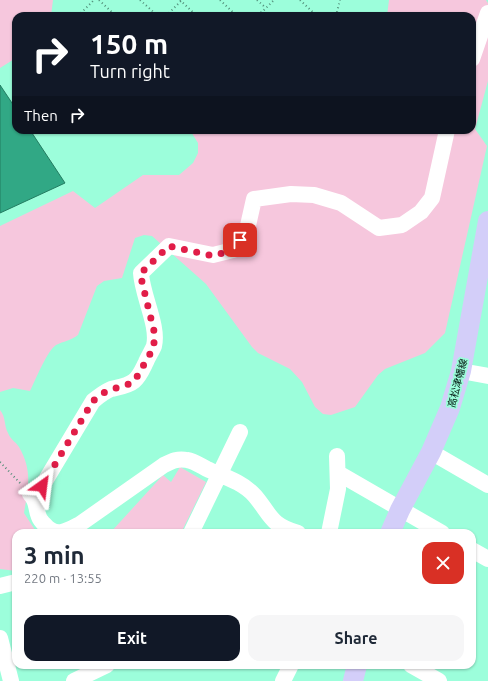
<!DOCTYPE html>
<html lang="en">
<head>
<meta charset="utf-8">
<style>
	:root { --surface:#fff; --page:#f6f6f7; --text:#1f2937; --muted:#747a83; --accent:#111827 }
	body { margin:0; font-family:Ubuntu,"Noto Sans JP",sans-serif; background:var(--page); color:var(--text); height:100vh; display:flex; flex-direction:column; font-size:15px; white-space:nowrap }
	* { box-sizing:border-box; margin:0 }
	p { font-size:13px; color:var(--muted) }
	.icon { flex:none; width:22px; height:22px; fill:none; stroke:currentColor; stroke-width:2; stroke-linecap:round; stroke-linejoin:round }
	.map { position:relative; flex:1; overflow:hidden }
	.panel { position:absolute; left:12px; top:529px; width:464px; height:140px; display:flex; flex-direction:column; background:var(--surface); border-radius:12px; box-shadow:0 1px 3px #0004 }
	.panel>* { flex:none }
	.guide { position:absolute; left:12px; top:12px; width:464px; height:122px; border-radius:12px; box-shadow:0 1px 3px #0004; background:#111827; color:#fff; overflow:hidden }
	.pin { position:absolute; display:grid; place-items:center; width:34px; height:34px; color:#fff; margin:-17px; border-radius:8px; box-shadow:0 2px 6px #0006 }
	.me { position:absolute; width:44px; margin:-22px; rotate:31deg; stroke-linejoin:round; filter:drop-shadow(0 0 3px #0008) }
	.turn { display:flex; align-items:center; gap:14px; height:84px; padding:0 12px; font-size:18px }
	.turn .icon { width:52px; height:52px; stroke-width:2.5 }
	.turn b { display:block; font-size:28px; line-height:34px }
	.then { display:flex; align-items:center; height:38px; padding:0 12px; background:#0003; gap:8px; font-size:15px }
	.round { display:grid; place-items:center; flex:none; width:42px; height:42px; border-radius:12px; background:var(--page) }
	.summary { display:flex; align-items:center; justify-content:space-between; height:68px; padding:0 12px }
	h1 { font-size:24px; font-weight:700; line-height:30px }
	.button { display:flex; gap:8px; margin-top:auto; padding:8px 12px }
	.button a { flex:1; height:46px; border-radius:12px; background:var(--accent); color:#fff; font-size:16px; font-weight:700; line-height:46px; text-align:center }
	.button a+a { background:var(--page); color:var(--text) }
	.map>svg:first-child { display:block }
	.green { fill:#f6c7dd }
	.water { fill:#31a885; stroke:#237c61 }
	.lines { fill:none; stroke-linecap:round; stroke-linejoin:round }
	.path { stroke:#518d78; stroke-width:2; stroke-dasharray:1 3; stroke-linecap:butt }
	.minor { stroke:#fff; stroke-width:16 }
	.major { stroke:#d3cef9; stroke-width:20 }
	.route { stroke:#e11d48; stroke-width:7; stroke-dasharray:0 12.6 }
	.labels { text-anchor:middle; stroke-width:3.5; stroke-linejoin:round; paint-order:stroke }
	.street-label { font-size:10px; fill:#01140e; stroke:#9cfedb }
</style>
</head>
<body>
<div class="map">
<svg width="488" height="681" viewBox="0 0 488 681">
	<rect width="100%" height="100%" fill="#9cfedb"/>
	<path class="green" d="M0,0h53l-2,16h-35v42l-16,10z
		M389,0h97l2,3v78l-13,48 12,17 -42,187 -20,20 -40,16 -7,6 -23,32 -24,8 -8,-1 -8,-7 -13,-25 -12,-13 -32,-16 -6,-6 -46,-63 -54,-48 -8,-1 -9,3 -13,40 -18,3 -7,5 -19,49c-8,6 -14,6 -22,10 -9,6 -21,36 -26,46l-17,-3 -13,4v-166l73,-35 22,17 48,-33h36l14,-12 5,-10v-10l-8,-13h282v-114h-85z
		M0,410c6,7 4,16 8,23 2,6 8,9 11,14 14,24 9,42 5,66l13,20h-21v38l-16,-2z
		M180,467l26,15 -25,51h-71l53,-58 8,7z"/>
	<path class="water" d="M0,85l16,24v21h14l35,53 -65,30z"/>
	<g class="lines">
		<path class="path" d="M99,0l17,16
			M140,0l18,16
			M180,0l17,16
			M220,0l17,16
			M257,0l9,8
			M300,0l17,16
			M78,16l16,-16
			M166,16l15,-15
			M245,16l17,-4 12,-12
			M336,16l4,-16
			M0,462l21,22"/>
		<path class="minor" d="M472,59l16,-46
			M461,371l27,5
			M431,452l57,33
			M338,473l104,60
			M30,494c8,8 5,14 9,23 1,3 4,6 6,8 11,13 22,6 35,-1l84,-59c8,-4 14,-7 23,-5 7,1 14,6 20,9 15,7 36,13 48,27 16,19 15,29 43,37
			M35,498l58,-97c6,-5 11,-9 18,-12 8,-2 17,-3 23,-8 6,-5 9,-13 12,-19 2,-5 6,-11 8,-16 5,-20 -12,-51 -13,-73l28,-27 44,9 20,-5 14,-20 7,-31 37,-5 23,1 27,8 38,25 23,-3 19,-13 11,-14 15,-68
			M191,533l49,-101
			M329,533l9,-44 -1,-33
			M472,550l16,9
			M0,586l16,-4
			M0,638l11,43
			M411,665l28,16
			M74,681l33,-16
			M283,681l8,-16"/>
		<path class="major" d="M390,533l10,-23 31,-58 19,-44 11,-37 27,-150
			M353,681l4,-16"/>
	</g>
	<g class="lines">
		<path class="route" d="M42,486l51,-85 8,-7 9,-4 19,-6 6,-4 19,-33v-16l-12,-49 -1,-9 28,-27 44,10 20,-6 7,-10"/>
	</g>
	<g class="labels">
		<g class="street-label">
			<text transform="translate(457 383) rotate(-75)" y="4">高松津幡線</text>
		</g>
	</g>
</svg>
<div class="pin" style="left:240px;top:240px;background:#d93025"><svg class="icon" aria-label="arrive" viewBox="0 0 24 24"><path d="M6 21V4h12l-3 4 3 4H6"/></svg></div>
<svg class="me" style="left:42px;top:486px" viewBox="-20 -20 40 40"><path d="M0-17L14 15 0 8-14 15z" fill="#e11d48" stroke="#fff" stroke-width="4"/></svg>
<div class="guide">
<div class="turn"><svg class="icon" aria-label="right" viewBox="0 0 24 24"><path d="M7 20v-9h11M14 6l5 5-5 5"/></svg><div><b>150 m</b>Turn right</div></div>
<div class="then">Then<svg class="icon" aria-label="right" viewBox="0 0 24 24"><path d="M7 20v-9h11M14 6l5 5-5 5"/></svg></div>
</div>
<section class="panel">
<div class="summary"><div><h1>3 min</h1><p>220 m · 13:55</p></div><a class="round" style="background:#d93025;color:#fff"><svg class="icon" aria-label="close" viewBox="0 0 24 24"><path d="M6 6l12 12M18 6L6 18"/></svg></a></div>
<div class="button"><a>Exit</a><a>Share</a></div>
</section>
</div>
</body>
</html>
